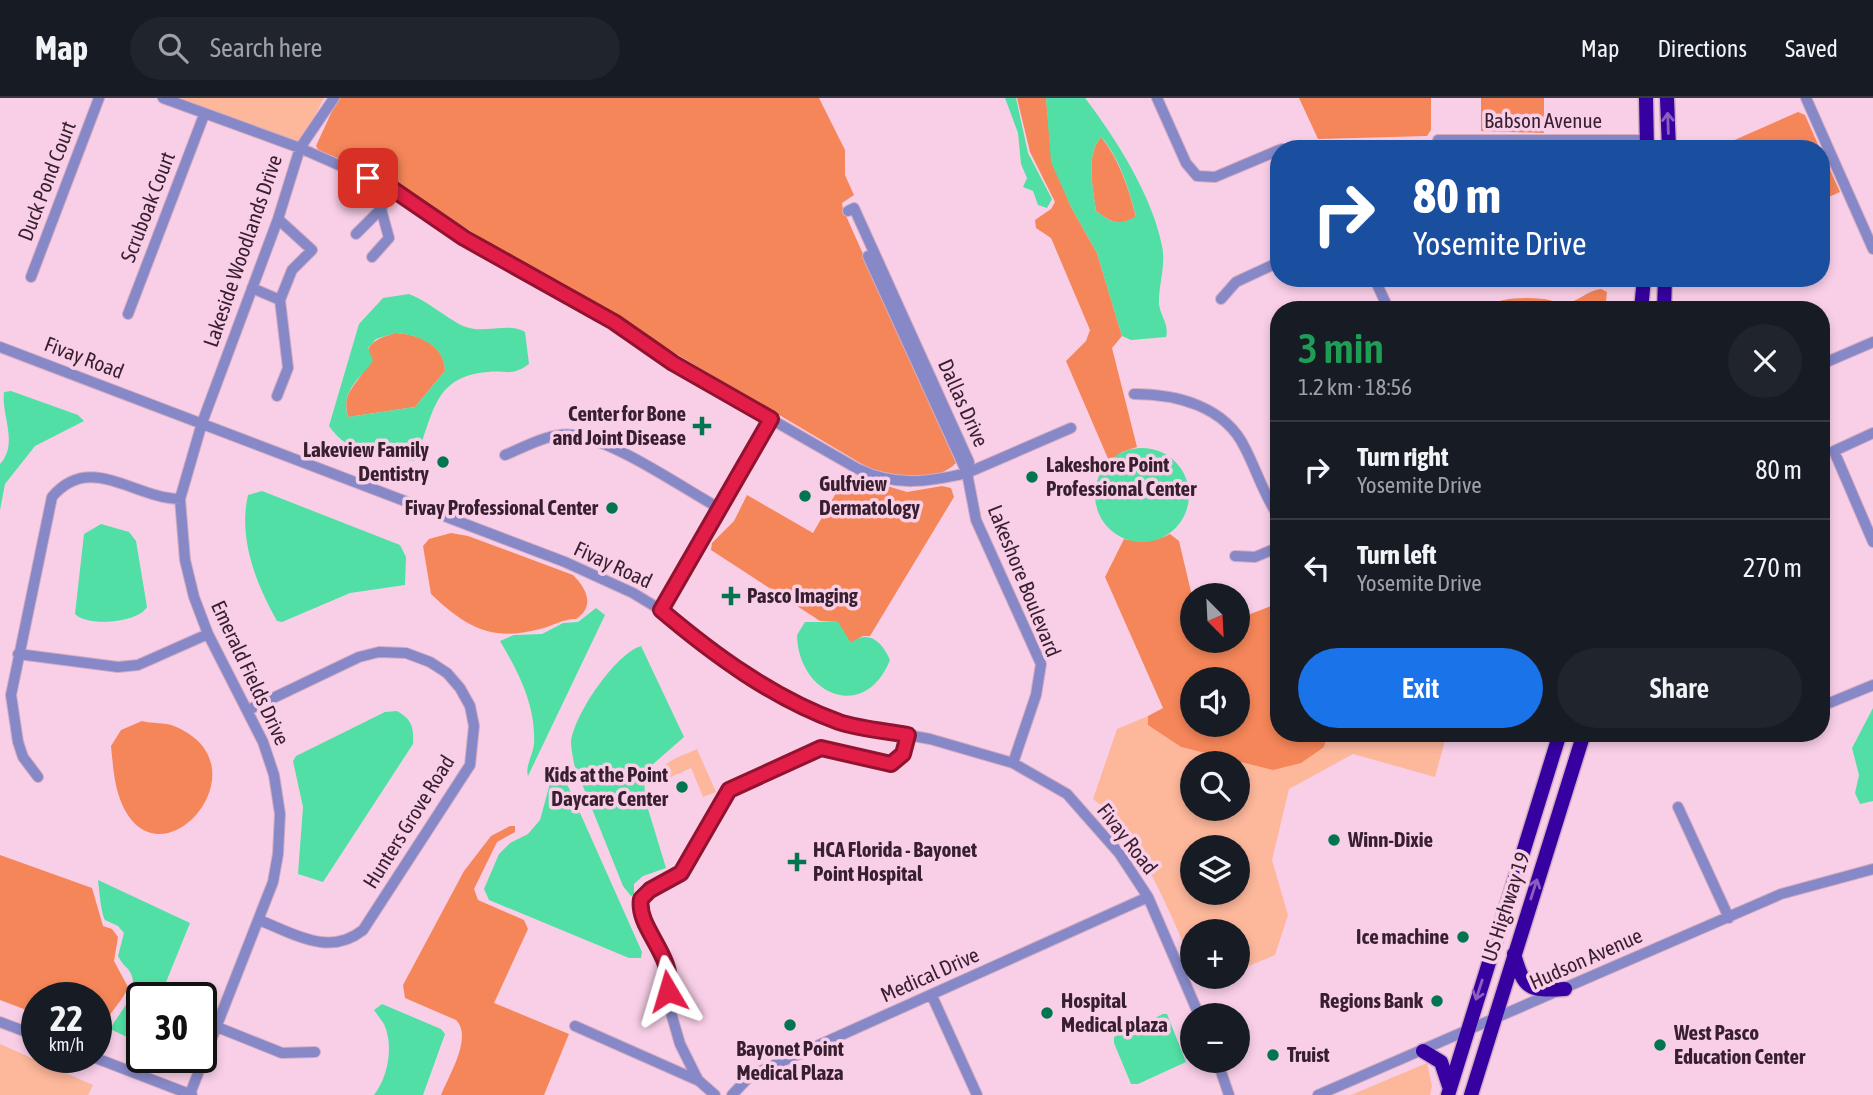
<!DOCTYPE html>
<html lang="en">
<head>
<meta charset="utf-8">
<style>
	:root { --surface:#171b24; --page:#20242c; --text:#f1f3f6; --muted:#9ea1a6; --line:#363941; --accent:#1a73e8 }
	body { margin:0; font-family:"Asap Condensed",sans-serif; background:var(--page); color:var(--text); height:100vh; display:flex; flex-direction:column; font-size:26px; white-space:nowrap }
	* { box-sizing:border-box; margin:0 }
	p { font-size:23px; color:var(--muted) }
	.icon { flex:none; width:38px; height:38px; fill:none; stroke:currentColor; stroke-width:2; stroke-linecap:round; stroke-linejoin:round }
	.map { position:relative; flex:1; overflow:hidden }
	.panel { position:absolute; left:1270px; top:203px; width:560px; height:441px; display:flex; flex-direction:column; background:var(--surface); border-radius:28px; box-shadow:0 4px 10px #0003 }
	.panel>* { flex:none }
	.guide { position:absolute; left:1270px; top:42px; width:560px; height:147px; border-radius:28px; box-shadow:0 4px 10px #0003; background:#1a4fa0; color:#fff; overflow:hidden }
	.needle { width:46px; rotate:156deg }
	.controls { position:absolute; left:1180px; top:485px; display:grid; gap:14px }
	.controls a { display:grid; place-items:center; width:70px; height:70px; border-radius:50%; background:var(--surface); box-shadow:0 4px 10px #0003; font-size:35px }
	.speed { position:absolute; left:21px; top:884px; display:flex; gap:14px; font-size:35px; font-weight:700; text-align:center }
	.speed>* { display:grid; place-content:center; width:91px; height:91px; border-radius:50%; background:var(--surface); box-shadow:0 4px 10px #0003; line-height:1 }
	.speed small { font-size:18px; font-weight:400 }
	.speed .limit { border:4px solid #111; border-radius:10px; background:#fff; color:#111 }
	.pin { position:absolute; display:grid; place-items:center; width:60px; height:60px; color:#fff; margin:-30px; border-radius:14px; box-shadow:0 4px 10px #0006 }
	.me { position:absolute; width:77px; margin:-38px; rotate:353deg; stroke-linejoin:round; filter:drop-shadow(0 0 5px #0008) }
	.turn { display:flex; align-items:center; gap:24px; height:147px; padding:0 28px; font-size:32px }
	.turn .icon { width:91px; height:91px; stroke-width:2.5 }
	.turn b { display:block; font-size:49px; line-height:60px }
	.round { display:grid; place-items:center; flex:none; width:74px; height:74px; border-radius:37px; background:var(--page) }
	.headline { display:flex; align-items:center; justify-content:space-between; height:119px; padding:0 28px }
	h1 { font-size:42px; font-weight:600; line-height:52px; color:#1e9e55 }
	.button { display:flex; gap:14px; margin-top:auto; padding:14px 28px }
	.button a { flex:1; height:80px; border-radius:42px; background:var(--accent); color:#fff; font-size:28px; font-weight:600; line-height:80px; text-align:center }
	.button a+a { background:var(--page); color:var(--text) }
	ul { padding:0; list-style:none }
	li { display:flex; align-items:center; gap:21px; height:98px; padding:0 28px; border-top:2px solid var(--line) }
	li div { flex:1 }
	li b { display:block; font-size:26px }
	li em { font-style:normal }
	header { display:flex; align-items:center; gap:42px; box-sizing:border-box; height:98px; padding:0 35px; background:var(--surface); border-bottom:2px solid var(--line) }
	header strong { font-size:33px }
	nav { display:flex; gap:38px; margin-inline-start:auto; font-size:24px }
	.search { width:490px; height:63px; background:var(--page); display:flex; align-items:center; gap:18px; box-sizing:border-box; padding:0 24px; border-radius:38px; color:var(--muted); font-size:26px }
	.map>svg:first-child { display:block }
	.green { fill:#fdb79b; fill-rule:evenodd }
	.forest { fill:#f58659; fill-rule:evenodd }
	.water { fill:#51dfa5; fill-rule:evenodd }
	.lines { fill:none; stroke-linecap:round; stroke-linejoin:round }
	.minor-casing { stroke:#d2acc2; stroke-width:12 }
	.highway-casing { stroke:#d2acc2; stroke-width:17 }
	.minor { stroke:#8788c7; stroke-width:10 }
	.highway { stroke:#3700a1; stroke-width:14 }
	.oneway { stroke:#8e5dc0 }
	.route-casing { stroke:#92132f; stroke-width:18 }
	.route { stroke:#e11d48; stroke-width:12 }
	.poi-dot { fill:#01754f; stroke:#f9cfe7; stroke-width:2.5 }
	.labels { text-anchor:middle; stroke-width:7; stroke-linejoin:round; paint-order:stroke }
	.street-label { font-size:21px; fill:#381f2f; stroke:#f9cfe7 }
	.poi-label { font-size:21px; font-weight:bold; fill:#381f2f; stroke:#f9cfe7; text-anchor:start }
</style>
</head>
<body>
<header>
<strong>Map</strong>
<div class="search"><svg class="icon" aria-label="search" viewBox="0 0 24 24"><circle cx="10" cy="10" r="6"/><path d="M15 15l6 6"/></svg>Search here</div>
<nav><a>Map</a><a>Directions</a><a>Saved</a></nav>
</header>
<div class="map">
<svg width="1873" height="997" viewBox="0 0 1873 997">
	<rect width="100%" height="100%" fill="#f9cfe7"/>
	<path class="green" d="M180,0h144l-20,39 -7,5z
		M1148,618l1,9 32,22 41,10 102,-10 4,-14h119l-12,44 -82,-23 -64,35 -17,71 16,55 -13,40 -38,16v-40h-45v31c-22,-48 -55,-134 -99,-163l24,-70zM1192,665h45v45h-45zM1192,749h45v45h-45z
		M697,651l19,43 -13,5 -12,-29 -36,16c2,-22 25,-27 42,-35z
		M0,946l93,41 -5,10h-88z
		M1427,965l5,23 -2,9h-79z"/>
	<path class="forest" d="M338,0h481l26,52v25l9,20 -12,8 1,6 113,254c-20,21 -58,12 -84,7l-221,-131 -33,-23 -129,-73 -105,-67 -65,-25 -3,-5z
		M1017,0h29l6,64 19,45 26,46 25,83 -10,12 25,99 -15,5 -13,9 -43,-100 20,-20 4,-11 -39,-92 -15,-10 -1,-8 16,-11 4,-7 -25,-50z
		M1299,0h132v32l-4,6 -109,3z
		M1481,0h63v35l-63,-2z
		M1798,14l7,3 15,34h-106z
		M1101,39c18,22 28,52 35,80 -17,10 -25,5 -40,-6 -3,-23 -11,-55 5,-74z
		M1822,54l18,40 -18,8z
		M1601,191l6,3 -2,18h-125c18,-13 43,-13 64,-11 8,1 15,5 22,4 14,-2 20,-12 35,-14z
		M395,235c22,1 50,11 50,38l-30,36 -67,10c-5,-20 1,-25 12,-40 17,-22 -8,-31 35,-44z
		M847,376l60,18 35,-6 9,2 3,9 -84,139h-7l-12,7 -3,-1 -10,-20 -18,-1 -109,-71 1,-7 22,-22 13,-26 66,38z
		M451,435l17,3 105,39c13,13 23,31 3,44 -14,0 -23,7 -36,10 -49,13 -74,-2 -109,-35l-8,-48 6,-7z
		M1170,436l9,7 13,55v44h45v-21l42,-16v130h49l-4,14 -23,16 -28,7 -92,-23 -33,-22v-9l15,-8 -58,-131 19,-38c18,4 30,3 46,-5zM1192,581h45v45h-45z
		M142,623c10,3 23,1 32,5 96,39 -14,165 -52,78 -8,-18 -9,-39 -11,-58l10,-16z
		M510,728h5v6l-18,10 -23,47 4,11 46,20 4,9 -34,74 75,31 -25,61h-103c8,-20 32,-58 15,-75l-51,-22 -2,-13 61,-114 27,-35z
		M0,757l92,33 11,38 9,3 6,8 -4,24 14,26c-6,16 -19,24 -24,41l-8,2v-32h-59v16l-37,-14z"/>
	<path class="water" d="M1005,0h11l12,55 24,46 -5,9 -9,-3 -5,-14 -10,-4 4,-9 -6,-14 -3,-31z
		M1046,0h39c30,39 68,99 77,148 4,18 -3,37 -3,55 -1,12 11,23 7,36l-35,3 -9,-4 -25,-83 -26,-46 -20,-45zM1101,39c19,21 28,53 35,79 -17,11 -25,6 -40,-5 -3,-23 -11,-55 5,-74z
		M409,196c21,8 42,28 57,33 18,7 44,-5 59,5l4,32c-18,13 -21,6 -41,8 -58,4 -54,48 -74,89 -34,-5 -64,-5 -85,-35l30,-102 24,-26zM395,235c22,1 50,12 50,38l-30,36 -67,10c-8,-26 11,-37 25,-56l-5,-13 8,-9z
		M11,293l67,24 6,6 -49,25 -30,38 -5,26v-46c19,-21 1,-48 4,-72z
		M1095 397a47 47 0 1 1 94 0a47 47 0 1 1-94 0Z
		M262,393l138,54 6,12 -1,28 -55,8 -68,29 -5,-1c-21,-37 -39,-83 -29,-126z
		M101,426l28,8 7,9 11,66c-9,16 -60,20 -72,7l9,-80z
		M596,510l9,7 -77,161c-3,-10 5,-21 6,-32 2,-38 -15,-71 -34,-103l14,-6 28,-1 21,-11 15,-1z
		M805,524h33l13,21c18,-14 31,-1 39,17 -25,63 -92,35 -93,-25z
		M641,548l43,91 -40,35 1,27 21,69 -23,8 -9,8v10l-3,2 -8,-10 -49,-122c-1,-7 -3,-15 -3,-22 3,-27 44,-88 70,-96z
		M1873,610v93l-13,3 -5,-11 4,-18 -7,-27z
		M397,613c15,8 17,17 16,33l-90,138 -25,-8 5,-67 -10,-46 3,-5 89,-44z
		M555,667l5,3 82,184 -1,6h-12l-140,-58 -5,-11 15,-35 11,-11 18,-9 12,-14z
		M98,782l92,43 -30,74 -18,1v46l-32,-15c9,-17 34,-39 18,-60 -4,-4 -7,-7 -10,-13l6,-23 -6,-7 -13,-6c-4,-7 -6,-32 -7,-40z
		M382,906l59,25 4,5 -22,61h-49c14,-18 20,-49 10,-71 -3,-5 -7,-9 -10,-14z
		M1163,916h4l19,48 -48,22h-7l-17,-41v-6z"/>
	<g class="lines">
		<defs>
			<path id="minor" d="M163,0l137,50 91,40 73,50 150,84 59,41 185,106c38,18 70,13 109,4l9,47 65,144 -5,31 -23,68
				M1157,0l29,65 11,13 18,1 64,-27
				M1806,0l67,151
				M1438,42h209
				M1282,51h28
				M848,113l6,-3 115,254 -2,11
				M278,121l34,31 -20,20 -12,30
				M356,136l25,-25 10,-21
				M868,158l99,217
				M372,159l17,-19 -8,-29
				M31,179l68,-179
				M1374,180l15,32
				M252,190l28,12 8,68 -11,28
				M1221,201l15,-17 43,-20
				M128,216l76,-199
				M0,249l565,215 68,31 28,17 77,59 48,30 55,24 89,16 83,24 54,31 52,59 29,44 51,118
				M1822,266l51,-22
				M1134,296c42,0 91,12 111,54 12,23 19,48 34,69
				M1873,335l-39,18 39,91
				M505,357c20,-8 45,-23 68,-20 41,5 108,52 146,73
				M967,375l104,-45
				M1235,458l20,1 24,-10
				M661,512l110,-191
				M18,556l100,13 20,-2 70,-31
				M1822,608l51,-21
				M248,612l111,-53 20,-5 27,1 24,9 17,11 13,15 10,18 4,20 -4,39 -107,165c-34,27 -68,4 -104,-10
				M38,679l-15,-20 -5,-15 -7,-47 41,-198c38,-45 81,1 128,2
				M1678,709l51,111
				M932,898l45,99
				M0,924l37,14
				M575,928l122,54
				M217,929l65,26 33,-1
				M93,959l99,38
				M1217,962l12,35
				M190,996l83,-212 5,-28 2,-40 -6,-39 -11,-33 -55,-108 -14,-37 -9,-37 -5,-61 22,-76 76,-204 22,-71 34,-50
				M715,997l-17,-15 -18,-36 -13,-45 1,-29 -26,-60 -1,-11 9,-9 31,-17 48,-82 92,-43 70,16 12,-10 5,-19
				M732,997l18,-19 398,-179
				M1318,997l463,-201 92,-25"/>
			<path id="highway" d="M1646,0l1,51
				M1667,0l2,51
				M1641,212l3,-32
				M1664,212l1,-32
				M1514,856c10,35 14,37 51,35
				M1423,953l18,11 8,24
				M1448,997l112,-362
				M1471,997l113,-362"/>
		</defs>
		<use href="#minor" class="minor-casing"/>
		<use href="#highway" class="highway-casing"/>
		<use href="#minor" class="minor"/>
		<use href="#highway" class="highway"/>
	</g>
	<defs><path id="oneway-shaft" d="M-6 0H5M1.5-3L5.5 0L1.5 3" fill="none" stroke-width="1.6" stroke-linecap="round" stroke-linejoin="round" transform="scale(1.75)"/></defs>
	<g class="oneway">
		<use href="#oneway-shaft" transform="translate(1668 25) rotate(-92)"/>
		<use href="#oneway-shaft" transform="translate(1534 791) rotate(-72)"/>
		<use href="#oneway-shaft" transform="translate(1479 892) rotate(108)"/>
	</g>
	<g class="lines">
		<defs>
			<path id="route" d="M368,80l23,10 73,50 150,84 59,41 98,56 -110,191c53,45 112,88 178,112 21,7 47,9 69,13l-5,19 -12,10 -70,-16 -92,42 -48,83 -31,17 -9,9c-5,29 35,57 27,92"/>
		</defs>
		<use href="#route" class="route-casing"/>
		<use href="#route" class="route"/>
	</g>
	<g class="poi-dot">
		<path d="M698.5 317.5h7v7h7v7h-7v7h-7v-7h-7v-7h7z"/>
		<circle cx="443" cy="364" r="7"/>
		<circle cx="1032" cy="379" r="7"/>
		<circle cx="805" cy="398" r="7"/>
		<circle cx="612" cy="410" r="7"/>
		<path d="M727.5 487.5h7v7h7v7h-7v7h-7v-7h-7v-7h7z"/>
		<circle cx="682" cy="689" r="7"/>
		<circle cx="1334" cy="742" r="7"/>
		<path d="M793.5 753.5h7v7h7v7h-7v7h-7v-7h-7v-7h7z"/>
		<circle cx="1463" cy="839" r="7"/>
		<circle cx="1437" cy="903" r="7"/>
		<circle cx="1047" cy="915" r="7"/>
		<circle cx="790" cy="927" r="7"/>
		<circle cx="1660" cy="947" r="7"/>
		<circle cx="1273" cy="957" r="7"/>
	</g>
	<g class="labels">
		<g class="street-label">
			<text x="1543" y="30">Babson Avenue</text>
			<text transform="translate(47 83) rotate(-69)" y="7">Duck Pond Court</text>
			<text transform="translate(148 109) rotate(-69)" y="7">Scruboak Court</text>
			<text transform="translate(243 153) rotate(-71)" y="7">Lakeside Woodlands Drive</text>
			<text transform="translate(84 260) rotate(21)" y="7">Fivay Road</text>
			<text transform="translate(963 305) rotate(66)" y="7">Dallas Drive</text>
			<text transform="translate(613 467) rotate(25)" y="7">Fivay Road</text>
			<text transform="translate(1024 483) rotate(68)" y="7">Lakeshore Boulevard</text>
			<text transform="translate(250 575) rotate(65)" y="7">Emerald Fields Drive</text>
			<text transform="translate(409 724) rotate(-58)" y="7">Hunters Grove Road</text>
			<text transform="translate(1127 741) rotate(52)" y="7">Fivay Road</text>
			<text transform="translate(1506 809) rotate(-72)" y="7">US Highway 19</text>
			<text transform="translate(1586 861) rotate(-24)" y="7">Hudson Avenue</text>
			<text transform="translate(930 877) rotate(-24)" y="7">Medical Drive</text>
		</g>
		<g class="poi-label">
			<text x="686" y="323" text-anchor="end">Center for Bone<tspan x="686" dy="24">and Joint Disease</tspan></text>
			<text x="429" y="359" text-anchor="end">Lakeview Family<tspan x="429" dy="24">Dentistry</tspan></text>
			<text x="1046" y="374">Lakeshore Point<tspan x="1046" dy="24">Professional Center</tspan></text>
			<text x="819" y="393">Gulfview<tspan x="819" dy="24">Dermatology</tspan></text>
			<text x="598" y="417" text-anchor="end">Fivay Professional Center</text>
			<text x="747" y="505">Pasco Imaging</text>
			<text x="668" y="684" text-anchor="end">Kids at the Point<tspan x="668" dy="24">Daycare Center</tspan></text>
			<text x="1348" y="749">Winn-Dixie</text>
			<text x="813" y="759">HCA Florida - Bayonet<tspan x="813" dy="24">Point Hospital</tspan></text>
			<text x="1449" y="846" text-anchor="end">Ice machine</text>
			<text x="1061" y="910">Hospital<tspan x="1061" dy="24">Medical plaza</tspan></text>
			<text x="1423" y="910" text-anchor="end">Regions Bank</text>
			<text x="1674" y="942">West Pasco<tspan x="1674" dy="24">Education Center</tspan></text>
			<text x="790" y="958" text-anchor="middle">Bayonet Point<tspan x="790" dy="24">Medical Plaza</tspan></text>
			<text x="1287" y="964">Truist</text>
		</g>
	</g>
</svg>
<div class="controls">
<a><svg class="needle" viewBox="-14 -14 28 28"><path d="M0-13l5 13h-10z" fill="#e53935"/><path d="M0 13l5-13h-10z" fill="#9ea1a6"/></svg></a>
<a><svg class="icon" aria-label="sound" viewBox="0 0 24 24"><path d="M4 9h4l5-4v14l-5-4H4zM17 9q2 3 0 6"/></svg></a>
<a><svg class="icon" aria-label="search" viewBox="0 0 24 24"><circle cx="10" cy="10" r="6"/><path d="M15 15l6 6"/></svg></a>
<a><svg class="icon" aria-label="layers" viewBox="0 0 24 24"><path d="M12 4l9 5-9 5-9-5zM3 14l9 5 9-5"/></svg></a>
<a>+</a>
<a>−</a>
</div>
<div class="speed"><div>22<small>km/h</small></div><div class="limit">30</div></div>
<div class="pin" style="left:368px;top:80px;background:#d93025"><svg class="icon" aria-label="arrive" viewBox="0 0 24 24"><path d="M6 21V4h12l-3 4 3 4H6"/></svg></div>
<svg class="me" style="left:668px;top:893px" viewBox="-20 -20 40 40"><path d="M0-17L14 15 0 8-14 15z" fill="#e11d48" stroke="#fff" stroke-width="4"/></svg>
<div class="guide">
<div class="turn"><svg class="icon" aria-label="right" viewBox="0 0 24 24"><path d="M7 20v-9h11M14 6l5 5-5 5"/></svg><div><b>80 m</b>Yosemite Drive</div></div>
</div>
<section class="panel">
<div class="headline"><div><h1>3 min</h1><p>1.2 km · 18:56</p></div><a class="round"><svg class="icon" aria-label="close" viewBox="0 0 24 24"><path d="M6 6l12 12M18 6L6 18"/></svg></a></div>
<ul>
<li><svg class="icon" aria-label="right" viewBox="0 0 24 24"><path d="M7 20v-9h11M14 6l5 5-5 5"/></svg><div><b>Turn right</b><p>Yosemite Drive</p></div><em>80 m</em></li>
<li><svg class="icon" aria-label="left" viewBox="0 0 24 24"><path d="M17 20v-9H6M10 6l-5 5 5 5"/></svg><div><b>Turn left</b><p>Yosemite Drive</p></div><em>270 m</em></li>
</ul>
<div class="button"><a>Exit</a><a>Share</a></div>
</section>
</div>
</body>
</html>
